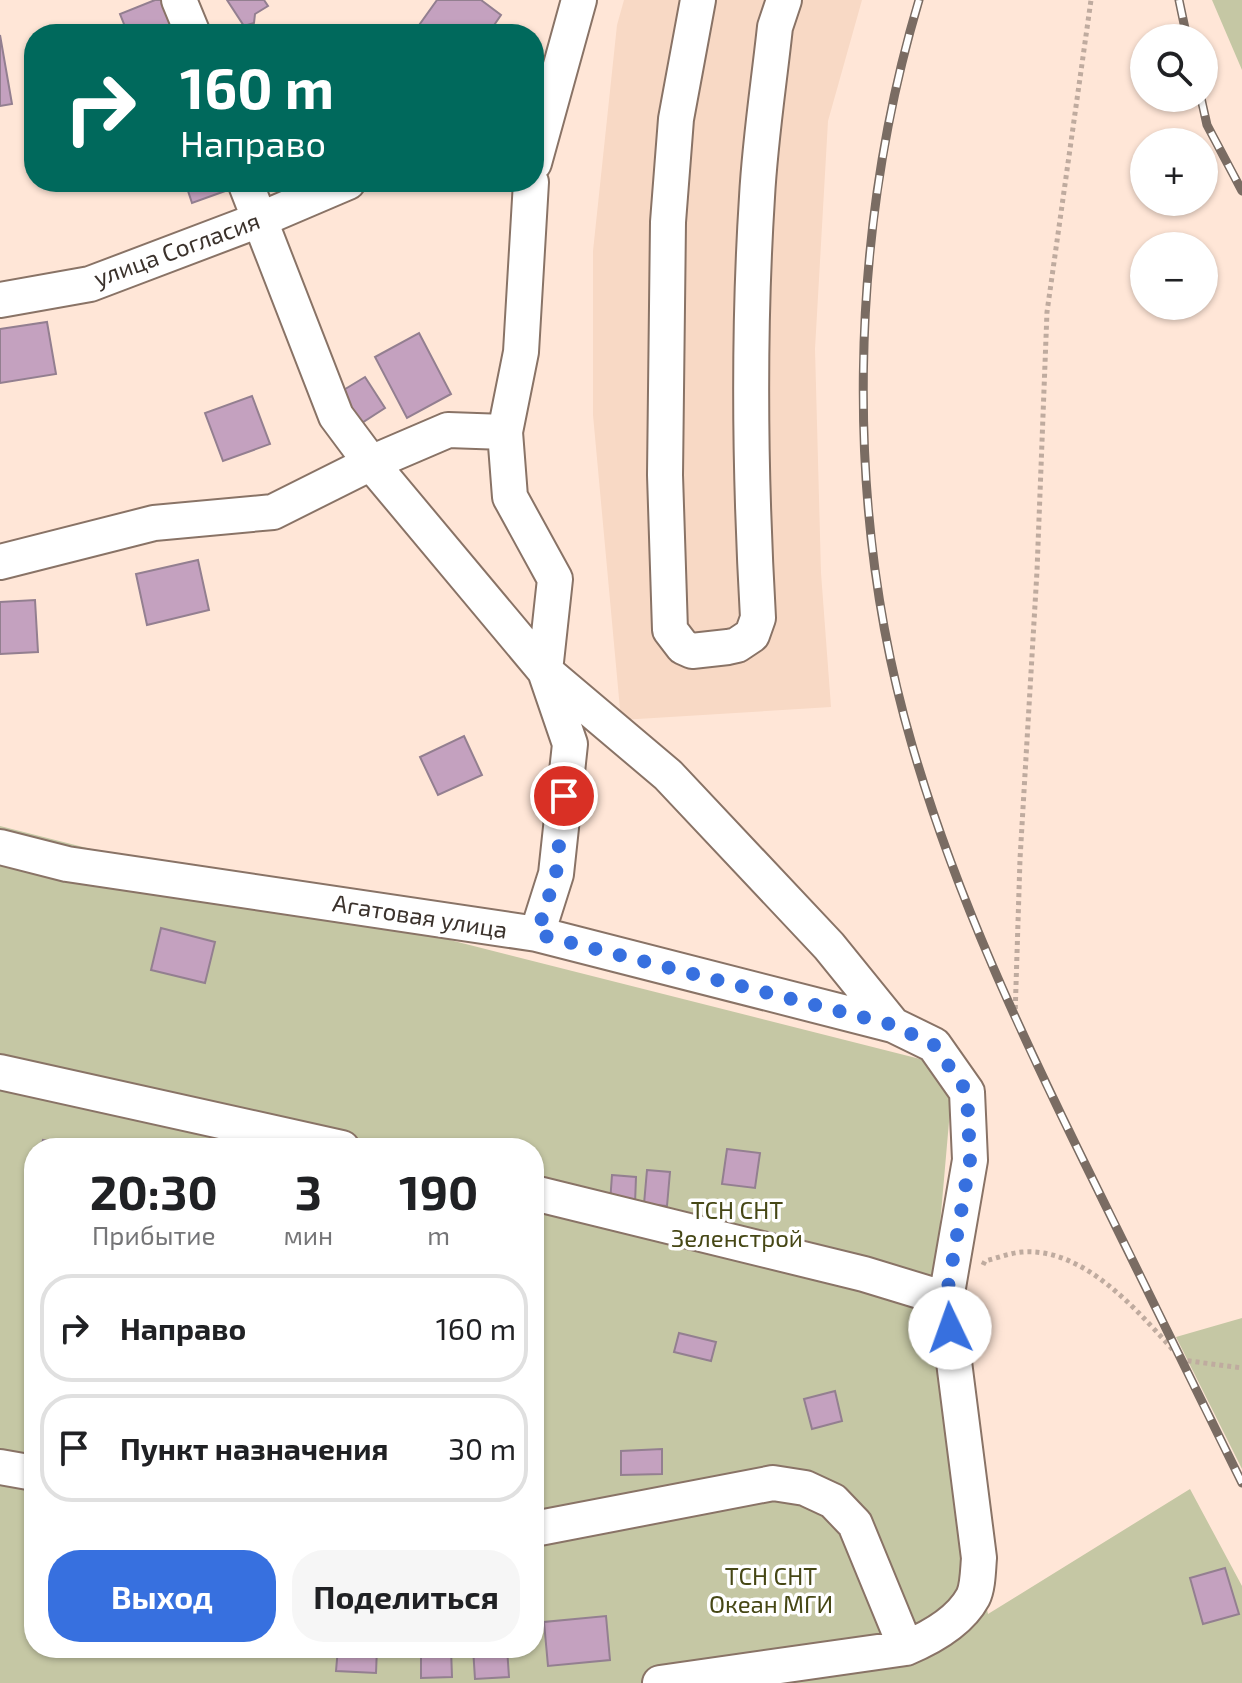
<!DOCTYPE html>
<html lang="ru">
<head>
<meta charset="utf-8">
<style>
	:root { --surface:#fff; --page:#f6f6f6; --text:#202124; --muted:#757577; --line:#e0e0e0; --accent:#3770df }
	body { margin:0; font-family:"Exo 2",sans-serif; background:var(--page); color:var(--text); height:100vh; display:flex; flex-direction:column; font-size:30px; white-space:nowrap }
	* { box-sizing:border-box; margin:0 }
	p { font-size:26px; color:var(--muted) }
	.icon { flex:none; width:44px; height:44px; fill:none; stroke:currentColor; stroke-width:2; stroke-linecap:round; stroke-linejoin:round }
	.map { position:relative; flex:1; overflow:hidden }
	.sheet { position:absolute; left:24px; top:1138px; width:520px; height:520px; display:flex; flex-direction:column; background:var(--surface); border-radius:32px; box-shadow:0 2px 6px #0004 }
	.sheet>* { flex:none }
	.guide { position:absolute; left:24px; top:24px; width:520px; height:168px; border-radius:32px; box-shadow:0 2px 6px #0004; background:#00695c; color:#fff; overflow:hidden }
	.tools { position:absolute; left:1130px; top:24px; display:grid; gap:16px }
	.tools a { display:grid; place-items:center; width:88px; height:88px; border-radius:50%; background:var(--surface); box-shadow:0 2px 6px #0004; font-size:40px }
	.pin { position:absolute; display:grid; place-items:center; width:68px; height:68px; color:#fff; margin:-34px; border:4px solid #fff; border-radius:50%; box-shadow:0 2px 8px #0007 }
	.me { position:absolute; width:88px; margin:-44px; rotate:357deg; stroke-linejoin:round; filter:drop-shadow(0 0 6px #0008) }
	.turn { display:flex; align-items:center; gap:28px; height:168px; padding:0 24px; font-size:36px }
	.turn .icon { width:104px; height:104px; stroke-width:2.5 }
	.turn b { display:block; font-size:56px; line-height:68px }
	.eta { display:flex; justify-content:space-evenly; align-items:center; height:136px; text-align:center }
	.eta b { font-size:48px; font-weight:700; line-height:56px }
	.button { display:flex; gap:16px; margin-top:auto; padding:16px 24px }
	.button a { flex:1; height:92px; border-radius:32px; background:var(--accent); color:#fff; font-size:32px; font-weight:700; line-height:92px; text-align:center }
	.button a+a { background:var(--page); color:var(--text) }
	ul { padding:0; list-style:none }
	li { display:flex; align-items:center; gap:24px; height:108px; margin:0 16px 12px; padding:0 8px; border:4px solid var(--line); border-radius:32px }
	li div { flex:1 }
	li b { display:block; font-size:30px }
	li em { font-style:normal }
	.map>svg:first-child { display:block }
	.built { fill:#f8d9c5 }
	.green { fill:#c5c7a4; fill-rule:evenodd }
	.building { fill:#c4a1bf; stroke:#937f90; stroke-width:2 }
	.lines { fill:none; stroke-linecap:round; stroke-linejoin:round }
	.minor-casing { stroke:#897366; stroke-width:38 }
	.path { stroke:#bfab9f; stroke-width:5; stroke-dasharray:4 4; stroke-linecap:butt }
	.minor { stroke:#fff; stroke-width:34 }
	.rail-casing { stroke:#7a6c63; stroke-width:9 }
	.rail { stroke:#fff; stroke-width:6; stroke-dasharray:18; stroke-linecap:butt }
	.route { stroke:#3770df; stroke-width:14; stroke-dasharray:0 25.2 }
	.labels { text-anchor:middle; stroke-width:7; stroke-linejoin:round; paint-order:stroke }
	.street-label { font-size:24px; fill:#3b322c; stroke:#fff }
	.park-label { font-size:24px; fill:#464715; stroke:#fff }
</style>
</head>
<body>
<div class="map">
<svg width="1242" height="1683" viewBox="0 0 1242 1683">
	<rect width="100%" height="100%" fill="#ffe6d7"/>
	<path class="built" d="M624,0h238l-34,121 -13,228 6,224 10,134 -210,13 -28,-305v-164l24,-226z"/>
	<path class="green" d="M1212,0h30v70z
		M0,826l932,236 19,37 -16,183 21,184 32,148 202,-125 52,97v97h-1242zM34,1148h500v500h-500z
		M1242,1318v151l-66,-132z"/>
	<path class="building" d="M155,0h10l13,34h-50l-8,-20z
		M227,0h37l4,6 -13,8 -1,9 -10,3z
		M437,0h44l20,15 -13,19h-62l-9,-6z
		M0,35l12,69 -12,2z
		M185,182h53l1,4 -47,17z
		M47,322l9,52 -56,9v-54z
		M419,333l32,61 -44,24 -32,-61z
		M365,377l20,31 -28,18 -20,-32z
		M252,396l18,48 -47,17 -18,-48z
		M198,560l11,50 -62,15 -11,-51z
		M35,600l3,52 -38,2v-52z
		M464,736l18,39 -44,20 -18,-38z
		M161,928l54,14 -10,41 -54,-13z
		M43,1140l34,7v1h-36z
		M727,1149l33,4 -5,35 -33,-4z
		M647,1170l23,2 -3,34 -23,-2z
		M612,1175l24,2 -1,27 -25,-1z
		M679,1333l37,9 -5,19 -37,-9z
		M835,1391l7,30 -30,8 -8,-30z
		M662,1449v25l-41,1v-24z
		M1225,1568l14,46 -36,10 -13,-46z
		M606,1616l4,44 -62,6 -4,-44z
		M338,1648h39l-1,25 -40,-2z
		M421,1648h30l1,29 -31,1z
		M473,1648h34l2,29 -34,2z"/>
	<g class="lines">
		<defs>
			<path id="minor" d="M179,0l14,34
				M698,0l-22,119 -8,103 -3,253 5,155 13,17 9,4 36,-4 9,-2 15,-10 6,-17c-8,-140 -10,-280 -1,-421 3,-57 12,-114 18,-170l9,-27
				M534,163l45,-163
				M245,182l91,234 35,47 174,208 123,104 161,171 64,79
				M531,182l-10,170 -16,80 5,65 45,82 -10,92 25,73 -14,130 -19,60
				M0,300l90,-16 169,-64 89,-38
				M0,562l154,-39 119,-11 98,-49 77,-33 57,2
				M0,847l67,17 470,70 356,91 41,20 33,47 3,68 -24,139 33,259c-1,11 -1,29 -6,39 -13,24 -43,41 -67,51l-246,35
				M0,1072l342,76
				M534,1193l330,81 82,25
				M0,1467l34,6
				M534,1529l239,-46 32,5 28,13 22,23 51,124"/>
		</defs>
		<use href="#minor" class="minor-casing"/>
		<path class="path" d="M1015,1017l5,-158 17,-288 10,-259 44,-312
			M983,1265l2,-4c12,-3 25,-8 37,-9 65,-5 121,65 160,108l60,8"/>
		<use href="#minor" class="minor"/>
		<defs>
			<path id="rail" d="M919,0c-70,235 -76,509 -7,745 44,152 111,293 181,435 50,101 99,202 149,303
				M1179,0l8,38
				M1201,98l6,27 35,66"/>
		</defs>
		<use href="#rail" class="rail-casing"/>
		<use href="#rail" class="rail"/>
	</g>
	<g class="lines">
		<path class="route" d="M564,796l-8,78 -19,60 356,91 41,20 33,47 3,68 -24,139 4,29"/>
	</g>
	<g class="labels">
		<g class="street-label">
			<text transform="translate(177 250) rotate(-20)" y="8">улица Согласия</text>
			<text transform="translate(420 917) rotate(9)" y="8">Агатовая улица</text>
		</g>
		<g class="park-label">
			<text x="737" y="1219">ТСН СНТ<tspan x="737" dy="28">Зеленстрой</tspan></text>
			<text x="771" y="1585">ТСН СНТ<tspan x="771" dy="28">Океан МГИ</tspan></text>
		</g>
	</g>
</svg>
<div class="tools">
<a><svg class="icon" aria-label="search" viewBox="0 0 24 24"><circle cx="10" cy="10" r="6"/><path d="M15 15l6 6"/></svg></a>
<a>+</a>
<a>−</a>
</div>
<div class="pin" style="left:564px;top:796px;background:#d93025"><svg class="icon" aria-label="arrive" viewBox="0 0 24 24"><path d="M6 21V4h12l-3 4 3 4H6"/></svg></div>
<svg class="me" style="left:950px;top:1328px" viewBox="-20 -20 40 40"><circle r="19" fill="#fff"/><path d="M0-13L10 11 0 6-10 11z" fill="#3770df"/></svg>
<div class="guide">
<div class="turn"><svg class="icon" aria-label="right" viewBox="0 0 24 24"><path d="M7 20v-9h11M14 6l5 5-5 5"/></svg><div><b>160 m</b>Направо</div></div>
</div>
<section class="sheet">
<div class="eta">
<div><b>20:30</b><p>Прибытие</p></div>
<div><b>3</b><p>мин</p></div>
<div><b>190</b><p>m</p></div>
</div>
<ul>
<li><svg class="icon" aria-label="right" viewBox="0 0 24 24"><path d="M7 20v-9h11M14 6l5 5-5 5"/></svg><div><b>Направо</b></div><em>160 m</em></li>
<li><svg class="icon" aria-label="arrive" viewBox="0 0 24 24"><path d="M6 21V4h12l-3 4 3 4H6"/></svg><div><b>Пункт назначения</b></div><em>30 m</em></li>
</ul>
<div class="button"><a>Выход</a><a>Поделиться</a></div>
</section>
</div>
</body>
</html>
